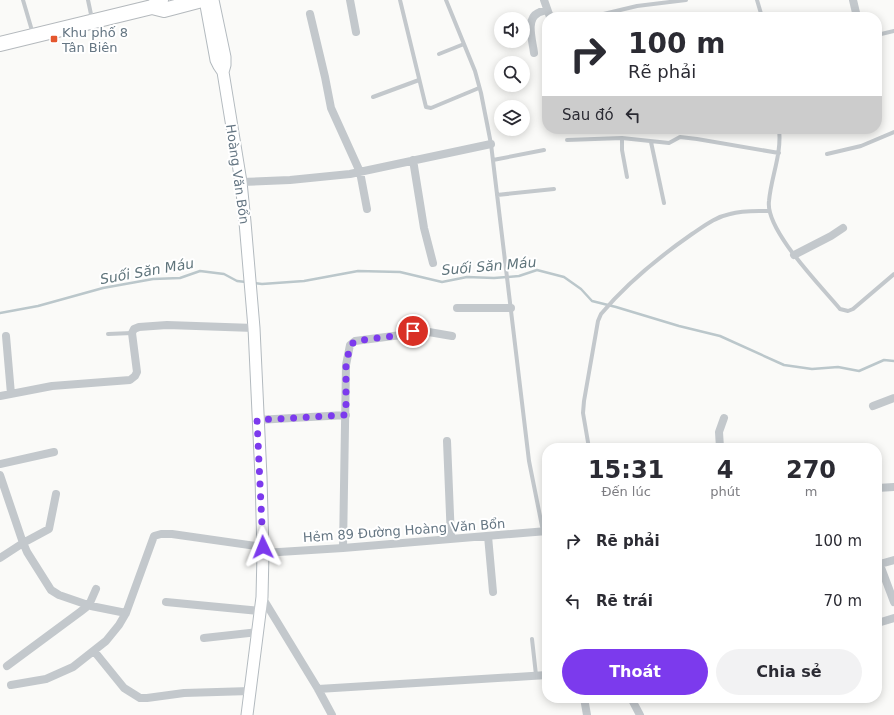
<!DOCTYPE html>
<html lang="vi">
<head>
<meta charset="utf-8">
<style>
	:root { --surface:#fff; --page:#f2f2f3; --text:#2b2b33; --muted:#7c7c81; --accent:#7c3aed }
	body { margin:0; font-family:"DejaVu Sans",sans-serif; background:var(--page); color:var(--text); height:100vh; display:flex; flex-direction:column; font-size:15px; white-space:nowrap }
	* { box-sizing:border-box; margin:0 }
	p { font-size:13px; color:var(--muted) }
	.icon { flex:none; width:22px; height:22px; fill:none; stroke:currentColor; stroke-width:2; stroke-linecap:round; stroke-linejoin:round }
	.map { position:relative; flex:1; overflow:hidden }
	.details { position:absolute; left:542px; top:443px; width:340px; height:260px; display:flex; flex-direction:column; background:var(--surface); border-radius:16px; box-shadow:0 2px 10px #0003 }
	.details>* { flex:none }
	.guide { position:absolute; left:542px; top:12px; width:340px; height:122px; border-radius:16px; box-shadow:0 2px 10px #0003; background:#fff; color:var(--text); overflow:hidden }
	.controls { position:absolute; left:494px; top:12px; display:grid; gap:8px }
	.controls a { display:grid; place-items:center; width:36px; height:36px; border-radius:50%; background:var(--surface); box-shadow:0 2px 10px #0003; font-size:20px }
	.pin { position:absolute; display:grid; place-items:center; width:34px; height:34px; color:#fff; margin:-17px; border:2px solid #fff; border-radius:50%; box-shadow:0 1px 4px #0007 }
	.me { position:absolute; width:44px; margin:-22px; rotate:358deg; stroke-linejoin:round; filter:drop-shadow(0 0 3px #0008) }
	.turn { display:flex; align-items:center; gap:14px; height:84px; padding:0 20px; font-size:18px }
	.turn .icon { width:52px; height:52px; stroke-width:2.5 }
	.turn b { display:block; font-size:28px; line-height:34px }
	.then { display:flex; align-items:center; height:38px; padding:0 20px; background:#0003; gap:8px; font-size:15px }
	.eta { display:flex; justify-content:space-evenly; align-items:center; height:68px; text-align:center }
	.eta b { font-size:24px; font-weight:600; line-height:28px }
	.action { display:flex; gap:8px; margin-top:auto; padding:8px 20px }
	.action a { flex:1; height:46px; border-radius:24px; background:var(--accent); color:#fff; font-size:16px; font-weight:600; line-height:46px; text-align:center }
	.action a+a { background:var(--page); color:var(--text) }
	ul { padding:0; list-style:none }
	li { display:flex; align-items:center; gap:12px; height:60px; padding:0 20px }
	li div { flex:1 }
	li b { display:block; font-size:15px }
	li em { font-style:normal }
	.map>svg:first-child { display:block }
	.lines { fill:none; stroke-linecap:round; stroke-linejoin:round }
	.stream { stroke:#bbc7cb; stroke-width:2.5 }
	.secondary-casing { stroke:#b3babf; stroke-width:13 }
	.highway-casing { stroke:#b4b9bd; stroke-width:16 }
	.lane { stroke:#c3c8cc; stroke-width:4 }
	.street { stroke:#c3c8cc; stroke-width:8 }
	.secondary { stroke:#fff; stroke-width:11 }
	.highway { stroke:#fff; stroke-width:14 }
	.route { stroke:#7c3aed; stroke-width:7; stroke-dasharray:0 12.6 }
	.poi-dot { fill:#e4572e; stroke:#fff; stroke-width:1.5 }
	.labels { text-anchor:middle; stroke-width:4; stroke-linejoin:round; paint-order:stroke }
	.poi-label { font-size:13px; fill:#657683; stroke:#fff; text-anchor:start }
	.street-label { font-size:13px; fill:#657683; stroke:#fff }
	.water-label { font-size:14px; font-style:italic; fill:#60757c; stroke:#fff }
</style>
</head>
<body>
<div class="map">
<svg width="894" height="715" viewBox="0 0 894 715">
	<rect width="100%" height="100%" fill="#fafaf8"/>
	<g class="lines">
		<path class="stream" d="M253,283l9,1 42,-3 54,-10 42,1 42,10 25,-5 27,1 25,-2 18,-6 27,7 17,12 11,12 24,6 63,19 41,10 64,29 28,4 26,-2 21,4 25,-11 10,1
			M0,313l38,-7 65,-18 50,-9 27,-1 20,-7 24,3 13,7 9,1"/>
		<defs>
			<path id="secondary" d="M205,0l11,60 3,6 4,6
				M213,0l12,57v8l-2,7 18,110 4,40 9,106 7,149 2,76 -1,44 -15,118"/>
			<path id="highway" d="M152,7l12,3 38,-10
				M0,44l152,-37 9,-7"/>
		</defs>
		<use href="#secondary" class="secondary-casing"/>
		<use href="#highway" class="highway-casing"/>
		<path class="lane" d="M23,0l10,34
			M88,0l4,19
			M400,0l26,107 5,1 48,-20
			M446,0l29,71 6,22 10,51 38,317 14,70
			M757,0l5,17
			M591,17l46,-11 49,-6
			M877,35l17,-4
			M439,54l25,-10
			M373,97l46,-17
			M779,129c3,25 -8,48 -10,72 -4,29 52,85 71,108l8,2 5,-2 41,-35
			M567,140l55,-2
			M651,142l13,61
			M827,154l34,-8 33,-14
			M493,160l51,-10
			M627,177l-5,-27v-12l47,5 11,-6 17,2 82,14
			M497,195l57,-6
			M108,334l24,-1
			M589,448l-6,-35 1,-12 14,-80 3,-7c26,-31 58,-57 91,-80 12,-8 23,-17 38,-20 13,-4 26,-3 39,-3
			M532,639l4,36"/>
		<path class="street" d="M350,0l6,32
			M544,0l6,17
			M853,0l4,17
			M310,14l15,63 6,31 29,64 7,37
			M534,53c-1,-11 -9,-34 4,-40 3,-2 6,-2 9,-3
			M413,160l11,68 9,35
			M241,182l49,-2 60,-6 141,-30
			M794,255l37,-19 12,-8
			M457,308h54
			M6,336l5,58
			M0,396l52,-10 78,-6 5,-4 2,-4 -5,-39 2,-4 5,-2 28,-2 87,3
			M873,406l21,-8
			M257,420l89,-5
			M447,441l4,98
			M720,448l-1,-16 5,-14
			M0,464l54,-12
			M0,475l22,65 5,12 24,38 8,5 32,11 35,7
			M877,488l17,-1
			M488,536l5,56
			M343,548l3,-183 4,-20 5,-4 46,-6 12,-4h10l29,5
			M263,553l80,-5 204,-17
			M877,557l17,45
			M0,558l23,-15 26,-14 7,-35
			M880,564l14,-4
			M262,597l56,92 14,26
			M166,602l94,9
			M881,622l13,-4
			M204,638l54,-6
			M94,651l30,37 16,10h7l37,-5 66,-2
			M7,666l73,-54 9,-7 7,-16
			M11,685l35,-6 27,-12 33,-26 13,-16 7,-12 28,-77 7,-2h11l91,13
			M318,689l229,-14
			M584,698l3,17
			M631,698l9,17"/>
		<use href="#secondary" class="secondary"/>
		<use href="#highway" class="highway"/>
	</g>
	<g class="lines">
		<path class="route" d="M263,547l-6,-127 89,-5v-50l4,-19 5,-5 46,-6 12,-4"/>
	</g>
	<rect class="poi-dot" x="50" y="35" width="8" height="8" rx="2"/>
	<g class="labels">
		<g class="poi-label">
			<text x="62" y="37">Khu phố 8<tspan x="62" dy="15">Tân Biên</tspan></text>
		</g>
		<g class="street-label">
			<text transform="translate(238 174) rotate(82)" y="5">Hoàng Văn Bổn</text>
			<text transform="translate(404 530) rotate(-4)" y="5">Hẻm 89 Đường Hoàng Văn Bổn</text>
		</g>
		<g class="water-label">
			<text transform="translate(489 266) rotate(-5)" y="5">Suối Săn Máu</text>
			<text transform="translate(147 271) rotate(-10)" y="5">Suối Săn Máu</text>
		</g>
	</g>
</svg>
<div class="controls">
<a><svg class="icon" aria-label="sound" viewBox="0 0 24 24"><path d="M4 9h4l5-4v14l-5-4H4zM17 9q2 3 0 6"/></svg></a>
<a><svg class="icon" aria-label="search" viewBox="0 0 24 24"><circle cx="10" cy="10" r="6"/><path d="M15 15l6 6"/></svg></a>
<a><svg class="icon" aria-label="layers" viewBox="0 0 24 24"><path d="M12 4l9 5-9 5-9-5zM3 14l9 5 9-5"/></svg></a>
</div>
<div class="pin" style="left:413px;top:331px;background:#d93025"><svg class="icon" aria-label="arrive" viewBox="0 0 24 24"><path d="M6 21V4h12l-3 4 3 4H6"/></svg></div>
<svg class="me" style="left:263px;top:547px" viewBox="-20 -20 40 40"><path d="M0-17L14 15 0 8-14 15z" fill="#7c3aed" stroke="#fff" stroke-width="4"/></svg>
<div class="guide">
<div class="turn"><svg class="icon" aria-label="right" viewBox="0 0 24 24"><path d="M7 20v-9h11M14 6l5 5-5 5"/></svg><div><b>100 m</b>Rẽ phải</div></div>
<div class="then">Sau đó<svg class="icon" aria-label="left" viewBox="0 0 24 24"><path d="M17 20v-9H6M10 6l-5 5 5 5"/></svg></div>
</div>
<section class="details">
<div class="eta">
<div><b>15:31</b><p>Đến lúc</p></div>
<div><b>4</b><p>phút</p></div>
<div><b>270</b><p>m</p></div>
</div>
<ul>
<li><svg class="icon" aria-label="right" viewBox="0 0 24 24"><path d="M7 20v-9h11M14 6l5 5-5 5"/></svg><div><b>Rẽ phải</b></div><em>100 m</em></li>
<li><svg class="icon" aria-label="left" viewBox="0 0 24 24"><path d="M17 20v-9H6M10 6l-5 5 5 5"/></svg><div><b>Rẽ trái</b></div><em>70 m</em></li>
</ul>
<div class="action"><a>Thoát</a><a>Chia sẻ</a></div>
</section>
</div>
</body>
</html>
